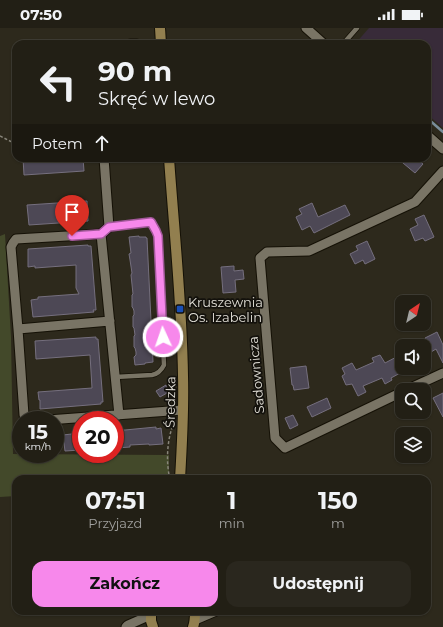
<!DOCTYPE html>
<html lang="pl">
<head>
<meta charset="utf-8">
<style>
	:root { --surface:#221f15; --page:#2a271e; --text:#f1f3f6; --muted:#a2a2a0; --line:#3f3d34; --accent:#f788eb }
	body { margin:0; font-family:Montserrat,sans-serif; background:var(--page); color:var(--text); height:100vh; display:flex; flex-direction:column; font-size:15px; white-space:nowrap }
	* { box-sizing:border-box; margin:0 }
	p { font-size:13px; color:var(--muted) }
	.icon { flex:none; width:22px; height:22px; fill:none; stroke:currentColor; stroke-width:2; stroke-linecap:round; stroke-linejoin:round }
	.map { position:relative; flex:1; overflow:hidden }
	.details { position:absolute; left:12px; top:447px; width:419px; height:140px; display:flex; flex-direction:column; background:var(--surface); border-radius:12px; box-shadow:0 1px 3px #0004,0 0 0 1px var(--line) }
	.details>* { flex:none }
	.hud { position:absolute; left:12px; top:12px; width:419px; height:122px; border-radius:12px; box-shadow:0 1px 3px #0004,0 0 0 1px var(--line); background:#221f15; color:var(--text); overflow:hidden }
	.needle { width:26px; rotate:35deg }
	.tools { position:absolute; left:395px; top:267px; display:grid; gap:8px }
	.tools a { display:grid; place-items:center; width:36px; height:36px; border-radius:8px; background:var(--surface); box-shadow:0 1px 3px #0004,0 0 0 1px var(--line); font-size:20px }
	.speed { position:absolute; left:12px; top:383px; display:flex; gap:8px; font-size:20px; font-weight:700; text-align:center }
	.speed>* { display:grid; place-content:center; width:52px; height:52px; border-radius:50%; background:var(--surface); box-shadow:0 1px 3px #0004,0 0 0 1px var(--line); line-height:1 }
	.speed small { font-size:10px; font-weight:400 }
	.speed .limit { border:6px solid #d22; background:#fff; color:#111 }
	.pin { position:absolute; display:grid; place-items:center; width:34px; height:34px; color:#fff; margin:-41px -17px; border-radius:50% 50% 50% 0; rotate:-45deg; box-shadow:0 0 4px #0007 }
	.pin .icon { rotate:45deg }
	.me { position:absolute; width:44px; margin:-22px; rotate:357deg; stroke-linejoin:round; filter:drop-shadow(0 0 3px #0008) }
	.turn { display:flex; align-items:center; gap:14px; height:84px; padding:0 20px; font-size:18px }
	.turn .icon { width:52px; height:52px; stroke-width:2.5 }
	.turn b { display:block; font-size:28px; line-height:34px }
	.then { display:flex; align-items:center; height:38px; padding:0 20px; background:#0003; gap:8px; font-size:15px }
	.eta { display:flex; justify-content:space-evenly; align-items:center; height:68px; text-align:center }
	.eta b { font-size:24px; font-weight:700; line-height:28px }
	.cta { display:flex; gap:8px; margin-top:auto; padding:8px 20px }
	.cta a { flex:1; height:46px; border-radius:12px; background:var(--accent); color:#111; font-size:16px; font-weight:700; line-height:46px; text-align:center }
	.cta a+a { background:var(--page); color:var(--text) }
	.status { display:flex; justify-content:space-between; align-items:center; height:28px; padding:0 20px; background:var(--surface); direction:ltr }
	.status svg { height:11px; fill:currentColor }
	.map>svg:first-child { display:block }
	.industrial { fill:#382b39 }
	.green { fill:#43492a }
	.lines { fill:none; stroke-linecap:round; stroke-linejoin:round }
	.stream { stroke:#798d9a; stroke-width:2.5 }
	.building { fill:#4d4855; stroke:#756f7e }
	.lane-casing { stroke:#151106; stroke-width:6 }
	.street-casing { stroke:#151106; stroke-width:11 }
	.secondary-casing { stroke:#151106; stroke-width:12 }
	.path { stroke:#88857a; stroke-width:1.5; stroke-dasharray:3 2; stroke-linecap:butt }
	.lane { stroke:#797465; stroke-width:4.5 }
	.street { stroke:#797465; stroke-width:9 }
	.secondary { stroke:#927f4f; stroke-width:10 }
	.route-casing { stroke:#a15899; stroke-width:10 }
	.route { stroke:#f788eb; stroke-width:7 }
	.transit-dot { fill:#1a4fb4; stroke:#13110c; stroke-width:1.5 }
	.labels { text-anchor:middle; stroke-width:3.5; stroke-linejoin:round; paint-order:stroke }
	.poi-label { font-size:13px; fill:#e1ded6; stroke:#13110c; text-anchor:start }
	.street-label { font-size:13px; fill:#e1ded6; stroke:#13110c }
</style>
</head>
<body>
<div class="status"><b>07:50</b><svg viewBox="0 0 49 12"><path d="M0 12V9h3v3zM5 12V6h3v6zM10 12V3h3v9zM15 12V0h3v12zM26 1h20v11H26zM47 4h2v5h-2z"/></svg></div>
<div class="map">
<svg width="443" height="599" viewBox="0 0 443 599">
	<rect width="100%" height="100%" fill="#2d291c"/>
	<path class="industrial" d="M369,0h74v100l-16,-14v-70h-72z"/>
	<path class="green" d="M5,206l6,103 2,117 156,1v18l-4,3 -13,3h-136v17l-16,1v-261z"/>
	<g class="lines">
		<path class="stream" d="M427,90l16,14"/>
	</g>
	<path class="building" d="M23,130h60l1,13 -60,4z
		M397,130h19l7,6 -8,9z
		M87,173l1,20 -59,4 -2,-20z
		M312,175l6,14 27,-12 5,10 -36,18 -4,-7 -8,4 -6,-13 6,-3 -3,-5z
		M424,187l10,22 -9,4 -2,-3 -8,3 -5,-12 8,-4 -3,-6z
		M139,208v1h7v1h1l6,124 -8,1v1l-10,1 -1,-8 2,-2v-3l-1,-4 -1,-1v-11l1,-1 -1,-7 -1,-1v-11l1,-1v-4l-1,-3 -1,-1v-12l1,-1 -2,-19 1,-2 -2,-13 -1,-6 2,-1 -2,-16z
		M367,213l8,18 -10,5 -2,-4 -8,4 -5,-10 8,-4 -2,-4z
		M88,217v1h3l5,64h-3l1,2 -61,5 -2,-17 7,-1v-2l41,-3 -3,-6v-23l-41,3v-2l-7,1v-18z
		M234,238v5l9,-1 1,9 -9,1 1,12 -13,1 -2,-26z
		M437,304l6,13v18l-7,-14 -5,3 -4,-9h1l-3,-5z
		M96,309v2h2l5,63h-2v2l-61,5v-9h-1l-1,-8 54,-4 -2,-33 -54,4 -1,-18z
		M402,326v18l-11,6 1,2 -7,4 -3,-6 -19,8 3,6 -8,4 -6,-12 -6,1 -4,-9 3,-2 -3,-6 10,-5 4,7 18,-8 -2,-4 8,-3 5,8z
		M306,338l3,22 -15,2 -1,-5h-1l-2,-17z
		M166,357l1,8 -7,4 -4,-6z
		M443,365v24l-10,-19z
		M327,370l4,10 -19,9 -5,-10z
		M293,387l5,10 -8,4 -5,-11z
		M156,399v2l5,-1 2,16 -14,1v-1l-19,1v2l-13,1 -1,-16 4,-1v-1h5z
		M80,405l1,1v16l-16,1 -2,-16z"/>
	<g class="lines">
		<defs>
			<path id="lane" d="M343,16l14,-16
				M109,199l42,-5 5,9 2,5 6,129c-3,6 -6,9 -12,10l-37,2"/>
			<path id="street" d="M306,0l18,16
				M130,16h7
				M427,107l16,14
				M101,206l18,181
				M18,301l-7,-82 2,-4 3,-4 85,-5 8,-7 -5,-69
				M406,362l37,-17
				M402,364l-117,56 -10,-10 -15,-180 7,-6 42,-1 106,-49 28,-31
				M31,392h-2l-5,-5 -6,-86 92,-8
				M48,392l135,-10
				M195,592l21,-9
				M126,599l2,-2 16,-7 7,-6"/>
			<path id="secondary" d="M160,0l1,16
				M169,130c5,72 13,145 14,218 1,34 -1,69 -3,103
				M151,583v10l2,6
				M193,599c2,-5 2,-10 2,-16"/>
		</defs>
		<use href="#lane" class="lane-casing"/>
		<use href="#street" class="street-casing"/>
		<use href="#secondary" class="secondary-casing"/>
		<path class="path" d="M0,108l16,8
			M167,451l-1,-3h2
			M170,451c-4,-15 -3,-37 2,-51
			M125,584l2,-1
			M125,587l7,-2"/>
		<use href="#lane" class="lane"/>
		<use href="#street" class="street"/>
		<use href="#secondary" class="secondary"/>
	</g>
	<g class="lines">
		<defs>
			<path id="route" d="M72,208l29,-2 8,-7 42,-5 5,9 2,5 5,101"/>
		</defs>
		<use href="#route" class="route-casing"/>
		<use href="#route" class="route"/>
	</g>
	<rect class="transit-dot" x="176" y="277" width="8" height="8" rx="2"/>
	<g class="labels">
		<g class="poi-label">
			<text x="188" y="279">Kruszewnia<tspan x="188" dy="15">Os. Izabelin</tspan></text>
		</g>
		<g class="street-label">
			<text transform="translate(256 347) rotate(-95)" y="5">Sadownicza</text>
			<text transform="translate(170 374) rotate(-89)" y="5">Średzka</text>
		</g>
	</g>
</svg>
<div class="tools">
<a><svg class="needle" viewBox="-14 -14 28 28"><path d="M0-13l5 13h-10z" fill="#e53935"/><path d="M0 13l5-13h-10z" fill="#a2a2a0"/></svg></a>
<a><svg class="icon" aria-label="sound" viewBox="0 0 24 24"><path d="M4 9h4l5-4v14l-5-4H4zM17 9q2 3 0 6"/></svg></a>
<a><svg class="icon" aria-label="search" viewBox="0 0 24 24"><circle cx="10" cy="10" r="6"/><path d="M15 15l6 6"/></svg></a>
<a><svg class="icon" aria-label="layers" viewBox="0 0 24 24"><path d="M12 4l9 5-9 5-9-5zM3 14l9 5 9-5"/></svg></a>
</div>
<div class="speed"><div>15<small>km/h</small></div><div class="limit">20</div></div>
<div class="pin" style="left:72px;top:208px;background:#d93025"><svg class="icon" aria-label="arrive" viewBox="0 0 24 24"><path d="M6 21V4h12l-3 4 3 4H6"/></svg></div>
<svg class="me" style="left:163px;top:309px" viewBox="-20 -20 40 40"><circle r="17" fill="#f788eb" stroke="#fff" stroke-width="3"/><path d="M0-11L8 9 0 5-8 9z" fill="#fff"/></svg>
<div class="hud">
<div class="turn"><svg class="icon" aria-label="left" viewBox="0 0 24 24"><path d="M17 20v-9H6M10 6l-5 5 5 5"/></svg><div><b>90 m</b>Skręć w lewo</div></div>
<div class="then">Potem<svg class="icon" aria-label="ahead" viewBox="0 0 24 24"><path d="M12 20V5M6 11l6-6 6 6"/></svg></div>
</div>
<section class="details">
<div class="eta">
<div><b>07:51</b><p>Przyjazd</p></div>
<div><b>1</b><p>min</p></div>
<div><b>150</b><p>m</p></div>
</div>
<div class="cta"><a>Zakończ</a><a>Udostępnij</a></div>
</section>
</div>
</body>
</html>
